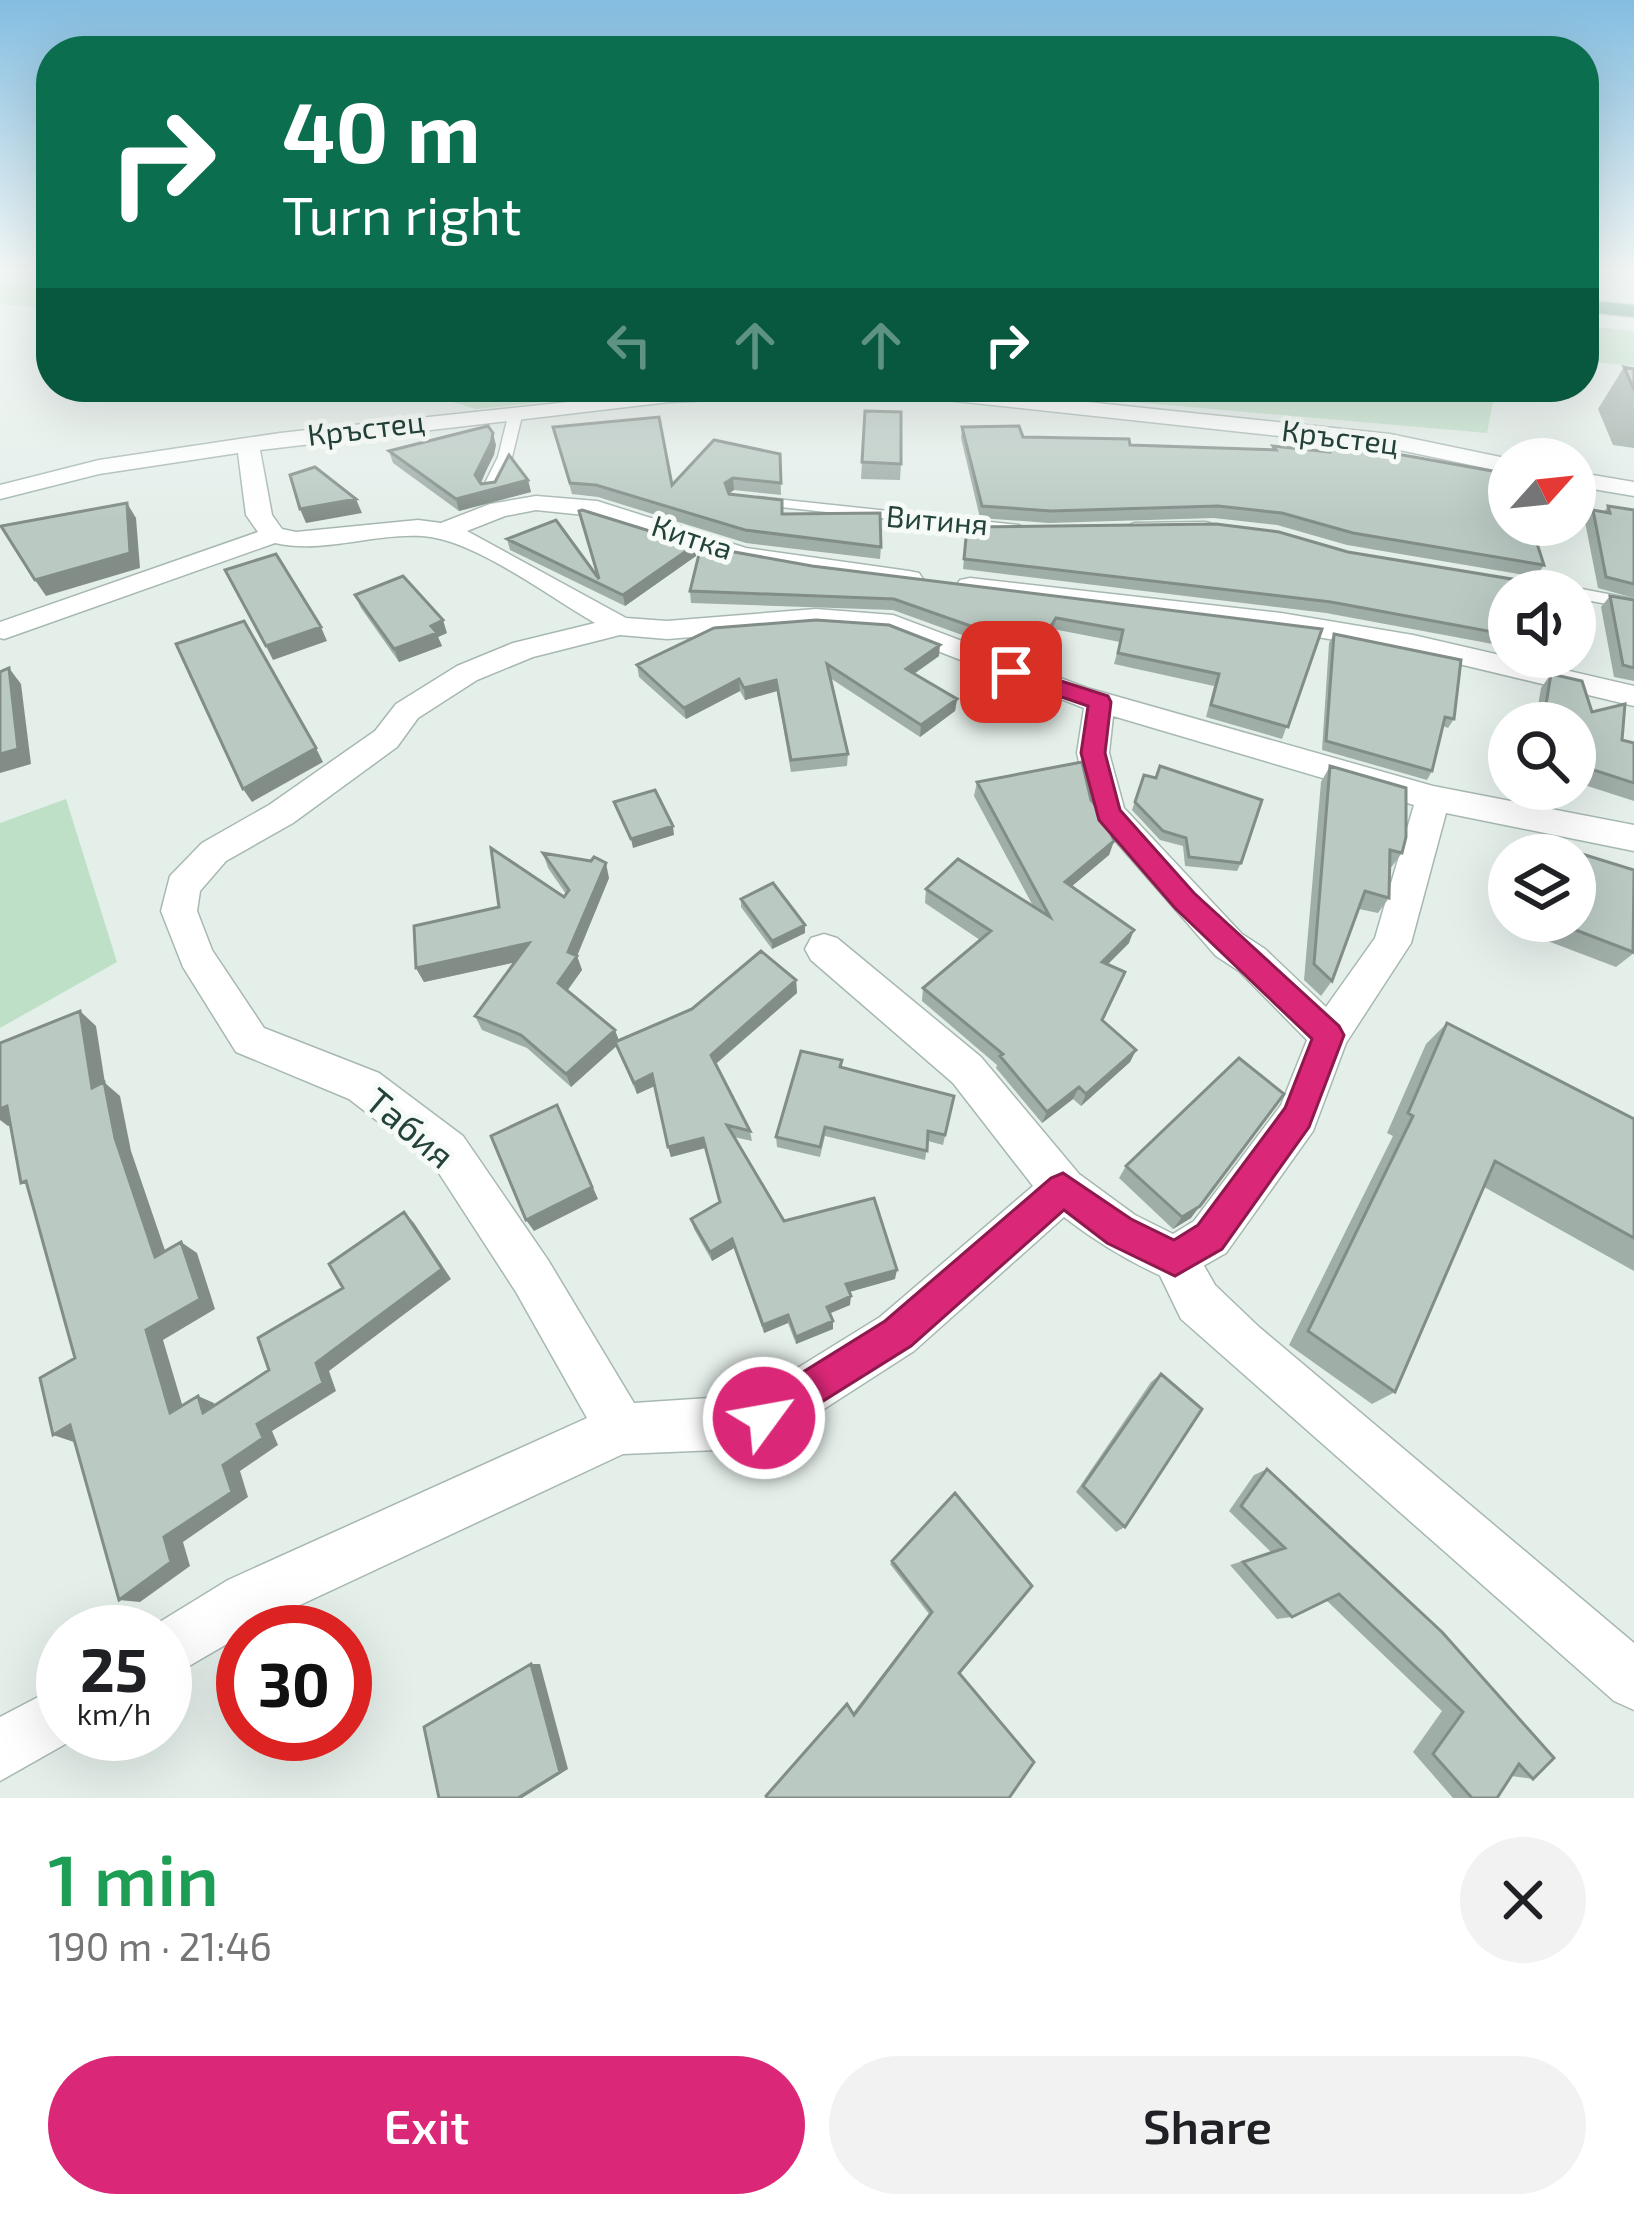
<!DOCTYPE html>
<html lang="en">
<head>
<meta charset="utf-8">
<style>
	:root { --surface:#fff; --page:#f2f2f2; --text:#202124; --muted:#757577; --accent:#db2777 }
	body { margin:0; font-family:"Exo 2",sans-serif; background:var(--page); color:var(--text); height:100vh; display:flex; flex-direction:column; font-size:45px; white-space:nowrap }
	* { box-sizing:border-box; margin:0 }
	p { font-size:39px; color:var(--muted) }
	.icon { flex:none; width:66px; height:66px; fill:none; stroke:currentColor; stroke-width:2; stroke-linecap:round; stroke-linejoin:round }
	.map { position:relative; height:1798px; overflow:hidden }
	.drawer { display:flex; flex-direction:column; background:var(--surface); flex:1 }
	.drawer>* { flex:none }
	.hud { position:absolute; left:36px; top:36px; width:1563px; height:366px; border-radius:48px; box-shadow:0 12px 48px #0002; background:#0b6e4f; color:#fff; overflow:hidden }
	.needle { width:78px; rotate:63deg }
	.buttons { position:absolute; left:1488px; top:438px; display:grid; gap:24px }
	.buttons a { display:grid; place-items:center; width:108px; height:108px; border-radius:50%; background:var(--surface); box-shadow:0 12px 48px #0002; font-size:60px }
	.speed { position:absolute; left:36px; top:1605px; display:flex; gap:24px; font-size:60px; font-weight:700; text-align:center }
	.speed>* { display:grid; place-content:center; width:156px; height:156px; border-radius:50%; background:var(--surface); box-shadow:0 12px 48px #0002; line-height:1 }
	.speed small { font-size:30px; font-weight:400 }
	.speed .limit { border:18px solid #d22; background:#fff; color:#111 }
	.pin { position:absolute; display:grid; place-items:center; width:102px; height:102px; color:#fff; margin:-51px; border-radius:24px; box-shadow:0 6px 18px #0006 }
	.me { position:absolute; width:132px; margin:-66px; rotate:58deg; stroke-linejoin:round; filter:drop-shadow(0 0 9px #0008) }
	.turn { display:flex; align-items:center; gap:42px; height:252px; padding:0 48px; font-size:54px }
	.turn .icon { width:156px; height:156px; stroke-width:2.5 }
	.turn b { display:block; font-size:84px; line-height:102px }
	.lanes { display:flex; align-items:center; height:114px; padding:0 48px; background:#0003; justify-content:center; gap:60px; direction:ltr }
	.lanes .off { opacity:.35 }
	.round { display:grid; place-items:center; flex:none; width:126px; height:126px; border-radius:63px; background:var(--page) }
	.summary { display:flex; align-items:center; justify-content:space-between; height:204px; padding:0 48px }
	h1 { font-size:72px; font-weight:600; line-height:90px; color:#1e9e55 }
	.button { display:flex; gap:24px; margin-top:auto; padding:24px 48px }
	.button a { flex:1; height:138px; border-radius:72px; background:var(--accent); color:#fff; font-size:48px; font-weight:600; line-height:138px; text-align:center }
	.button a+a { background:var(--page); color:var(--text) }
	.map>svg:first-child { display:block }
	.green { fill:#bee0c7 }
	.lines { fill:none; stroke-linecap:round; stroke-linejoin:round }
	.service-casing { stroke:#a7b8b1; stroke-width:3 }
	.minor-casing { stroke:#a7b8b1; stroke-width:3 }
	.tertiary-casing { stroke:#a7b8b1; stroke-width:3 }
	.trunk-casing { stroke:#c1cac8; stroke-width:3 }
	.service { fill:#fff; fill-rule:evenodd }
	.minor { fill:#fff; fill-rule:evenodd }
	.tertiary { fill:#fff; fill-rule:evenodd }
	.trunk { fill:#4b8a7c; fill-rule:evenodd }
	.wall { fill:#a0aea8 }
	.shaded-wall { fill:#828d88 }
	.building { fill:#bacac3; stroke:#828d88; stroke-width:3 }
	.route { fill:#db2777; stroke:#8e194d; stroke-width:3 }
	.labels { text-anchor:middle; stroke-width:10; stroke-linejoin:round; paint-order:stroke }
	.far-street-label { font-size:30px; fill:#234239; stroke:#f6fbf8 }
	.street-label { font-size:36px; fill:#234239; stroke:#f6fbf8 }
</style>
</head>
<body>
<div class="map">
<svg width="1634" height="1798" viewBox="0 0 1634 1798">
	<rect width="100%" height="100%" fill="#e5efea"/>
	<path class="green" d="M0,268h51v41l-51,-5z
		M1584,326l50,5v35l-50,-5z
		M402,387h286l-212,22z
		M961,387h535l-9,46z
		M66,799l51,163 -117,66v-205z"/>
	<g class="lines">
		<defs>
			<path id="service" d="M516,408l7,4 -11,45 -18,35h-10l-2,-3 16,-32 11,-45z
				M758,497l261,28 7,4 -7,4 -266,-29 -2,-3z
				M1205,522l5,1v6l-76,2 -7,-4 7,-4z
				M1524,578l110,21v10l-59,-11v-7h-34l-23,-5 -2,-3z"/>
			<path id="minor" d="M707,387h238l445,47 120,25 -1,14 -119,-25 -509,-55 -212,9 -409,48 12,65 10,14 14,3 122,-12 23,3 49,-19 46,-8 61,5 149,47 163,23 10,2 4,6 -4,6 -177,-22 -148,-47 -58,-6 -31,6 -38,15 159,87 41,3 149,-12 77,6 194,73 346,98 201,39v26l-188,-38 -35,130 -65,100 -33,88 -87,122 -51,29c-41,-17 -76,-38 -111,-65l-150,134 -132,85 -42,13 -117,5 -355,166 -103,60v-48l-20,-1 83,-51 359,-162 -71,-126 -83,-128 -84,-65 -113,-47 -53,-85 -22,-56 9,-35 32,-33 67,-38 106,-74 21,-27 61,-38 56,-23 82,-20c-46,-26 -121,-84 -173,-87 -49,-3 -99,18 -147,7l-271,96 -4,-1v-16l258,-90 -12,-17 -8,-62 -139,21 -99,25v-14l99,-25 181,-27zM816,627l73,5 195,76 -7,45 14,60 125,143 23,15 68,69 -26,65 -87,116 -21,13 -38,-19 -56,-41 -98,-117 -144,-119 -13,-4 -13,4 -6,11 6,11 142,123 80,103 -153,131 -126,78 -120,8 -86,-143 -85,-124 -84,-63 -115,-45 -52,-78 -15,-39 3,-20 26,-30 67,-38 104,-76 21,-29 59,-38 56,-23 87,-22 47,4zM1113,716l301,89 -39,133 -49,69 -61,-58 -23,-15 -118,-126 -15,-55z
				M1575,472l59,10v14l-59,-10z
				M970,578l311,35 132,22 221,51v20l-221,-53 -132,-22 -321,-39 -4,-6 4,-6z
				M63,1684v50h20l-83,47v-64z"/>
			<path id="tertiary" d="M1175,1236l16,7 24,42 44,42 375,316v67l-20,-9 -433,-382 -29,-60 7,-16z"/>
			<path id="trunk" d="M1584,300l50,5v12l-50,-5z"/>
		</defs>
		<use href="#service" class="service-casing"/>
		<use href="#minor" class="minor-casing"/>
		<use href="#tertiary" class="tertiary-casing"/>
		<use href="#trunk" class="trunk-casing"/>
		<use href="#service" class="service"/>
		<use href="#minor" class="minor"/>
		<use href="#tertiary" class="tertiary"/>
		<use href="#trunk" class="trunk"/>
	</g>
	<path class="wall" d="M1624,367l10,2v79l-21,-3 -15,-36z
		M865,411l36,53 -1,16 -39,-1z
		M553,427l119,58 108,-31 1,41 -47,-5 -5,4 152,53 -1,12 -134,-16 -148,-46 -26,-3z
		M962,427l61,10 107,8 142,5 1,-4 54,6 3,-10 168,65 46,58 -8,12 -189,-32 -70,-20 -63,-7 -165,5 -69,-5 -19,-80z
		M496,445l-15,39 47,-4 3,12 -72,19 -66,-48 -4,-12z
		M1608,506l26,4v88l-36,-10 -13,-66 8,-12 11,2z
		M579,511l116,34 1,11 -71,50 -115,-56 -3,-11 90,37z
		M967,527l381,25 161,39v56l-183,-34 -363,-44z
		M812,566l510,63 -40,110 -76,-22 8,-31 -100,-22 6,-22 -67,-13 -19,32 -141,-51 -202,-7 -1,-12z
		M355,595l92,38 -9,4 4,9 -43,16 -38,-54z
		M1610,596l24,4v81l-20,-4 -13,-70z
		M1334,634l120,85 -6,9 -5,-2 -11,45 -5,9 -105,-30 7,-107z
		M939,656l-25,18 43,25 -2,12 -35,26 -90,-59 18,76 -1,12 -56,6 -14,-81 -32,9 -5,-9 -54,28 -47,-42 -2,-12z
		M1546,657h22l-6,8 -17,-4z
		M1551,674l71,66 12,3v58l-59,-19v-59h-40l6,-35z
		M1330,766l72,87 -12,16 -1,29 -11,15 -19,-4 -27,72 -11,15 -17,-16 17,-198z
		M1144,775l97,88 -4,8 -52,-5 -2,-20 -23,-6 -28,-30z
		M977,782l114,18 23,41 -5,14 -38,32 58,56 -21,21 -6,56 34,30 -6,12 -49,44 -8,-7 -31,24 -46,-55 1,-3 -75,-64 1,-13 57,-48 -55,-37 1,-14 107,17 -59,-110z
		M1553,845l81,25v83l-18,14 -92,-35 2,-11h49v-66h-31z
		M543,853l66,25 -32,78 5,14 -14,20 51,50 177,-60 1,13 -81,71 34,67 2,10 -18,-4 50,84 111,58 -46,13 1,13 -20,8 3,16 -37,15 -8,-21 -24,10 -30,-85 -22,13 -18,-32 -3,-10 28,-17 -14,-54 -34,9 -17,-71 -17,8 -21,-48 -45,41 -44,-39 -45,-18 -7,-14 41,-54 -92,20 -8,-14 148,-71 2,-3 -18,-26z
		M741,899l64,26v8l-33,16 -31,-42z
		M1447,1023l187,96v152l-150,-84 -89,205 -23,12 -83,-59 104,-209 -6,-3 39,-89z
		M842,1060v8l112,28 -11,49 -15,-4 -3,19 -100,-24 -5,21 -43,-10 -1,-10z
		M1126,1166l65,52 -18,11 -54,-51z
		M1161,1374l-36,153 -9,5 -40,-40 75,-110z
		M1267,1469l266,310 -22,-3 -14,22h-44l-40,-46 29,-41 -116,-111 -34,17 -15,2 -47,-54 41,-13 -42,-41 25,-36z
		M892,1561l140,25 -266,210 80,-93 7,10 76,-99 -39,-50z"/>
	<path class="shaded-wall" d="M493,433l3,12 -2,10 -16,32 -3,-12z
		M733,478l1,12 -9,5v-12z
		M528,480l3,12 -72,19 -3,-12z
		M356,499l6,14 -56,10 -6,-14z
		M127,503l9,15 4,50 -94,28 -11,-16z
		M695,545l1,11 -71,50 -2,-11z
		M1056,618l-3,11 -19,32 2,-12z
		M443,620l4,13 -9,4 4,9 -43,16 -5,-13z
		M321,627l6,14 -54,19 -7,-14z
		M940,645l-1,11 -34,24 1,-11z
		M9,668l12,16 10,80 -31,9v-19z
		M739,679l1,12 -54,28 -2,-11z
		M776,680l1,11 -32,9 -1,-12z
		M957,699l-2,12 -35,26 1,-12z
		M316,748l7,14 -71,40 -9,-13z
		M673,826l1,9 -41,13 -2,-9z
		M1114,841l-5,14 -49,41 5,-14z
		M606,863l3,15 -32,78 5,14 -19,26 -5,-13 10,-31z
		M805,925v8l-33,16v-8z
		M1134,930l-5,13 -32,32 5,-13z
		M529,943l6,15 -111,24 -8,-14z
		M796,980l1,13 -84,73 -2,-11z
		M80,1011l16,15 9,57 15,13 11,55 40,117 -16,-11 -63,-169z
		M615,1030l5,13 -49,44 -5,-13z
		M1136,1050l-6,12 -49,44 5,-12z
		M652,1074l3,12 -18,8 -3,-11z
		M1079,1087l-6,12 -31,24 5,-11z
		M7,1106l19,13 -18,7 -8,-6v-11z
		M563,1118l35,81 -64,32 -8,-11z
		M703,1138l2,10 -34,9 -3,-10z
		M1200,1206l-9,12 -18,11 9,-12z
		M404,1212l10,11 37,56 -122,92 7,20 -64,40 6,14 -38,26 8,26 -65,45 7,24 -50,36 -21,-2 45,-63 59,-72 34,-41 59,-61z
		M732,1239l2,9 -22,13 -2,-9z
		M181,1242l16,11 18,56 -52,31 24,81 -17,-8 -24,-83z
		M897,1270l-2,9 -49,14v-9z
		M851,1296l-1,9 -24,10 1,-8z
		M788,1315v8l-24,10 -1,-8z
		M833,1321v8l-37,15v-7z
		M198,1396l16,7 6,17 -17,-7z
		M70,1425l4,17 -21,-7z
		M531,1664h9l28,105 -46,29h-4z"/>
	<path class="building" d="M1624,367l10,2v21z
		M865,411l36,1v52l-39,-2z
		M659,417l13,68 42,-45 66,14 1,29 -48,-5 -8,5 4,11 53,6v14l98,-1 1,34 -136,-17 -149,-45 -26,-2 -17,-56z
		M488,426l5,7 -2,10 -16,32 6,9 14,-2 14,-27 19,25 -72,19 -67,-48z
		M1019,426l4,11 106,2 1,6 146,5 -3,-4 57,6v-10l168,30v35l11,1v17h22l13,40 -191,-32 -71,-20 -64,-7 -167,5 -69,-5 -20,-79z
		M315,467l41,32 -56,10 -10,-34z
		M127,503l3,50 -95,27 -34,-54z
		M1608,506l26,4v74l-28,-7 -13,-67 17,3z
		M582,510l113,35 -72,50 -116,-56 49,-19 43,59 -20,-68z
		M1216,524l63,8 69,20 200,33 2,6h-41v44l-178,-33 -367,-43 3,-32z
		M701,546l111,20 510,63 -34,98 -77,-22 8,-31 -101,-21 5,-23 -67,-12 -20,31 -142,-50 -204,-8z
		M276,554l45,73 -55,19 -41,-76z
		M403,576l40,44 -12,6 6,7 -43,16 -39,-54z
		M1610,596l24,4v68l-11,-3z
		M816,620l73,5 51,20 -34,24 51,30 -36,26 -94,-61 21,90 -57,6 -15,-80 -32,8 -5,-9 -55,29 -47,-43 77,-37z
		M244,621l72,127 -73,41 -67,-145z
		M1334,634l127,26 -7,59 -9,-2 -13,54 -106,-30z
		M9,668l9,81 -18,5v-82z
		M1551,674l31,7 10,31 33,-8 -3,36 12,3v40l-56,-18 -3,-6v-36h-32z
		M1082,762l9,38 14,17 9,24 -49,41 69,48 -32,32 23,10 -23,48 34,30 -50,44 -7,-7 -32,25 -47,-56 3,-2 -80,-66 68,-57 -65,-42 32,-30 92,58 -73,-135z
		M1160,766l102,34 -21,63 -52,-6 -3,-19 -23,-7 -28,-29 9,-27 12,3z
		M1330,766l76,22v49l-4,16 -12,-3 -1,48 -24,-7 -33,90 -18,-17z
		M655,790l18,36 -42,13 -17,-37z
		M1553,845l81,25 -1,82 -81,-31h23v-66h-24z
		M491,848l73,49 5,-7 -26,-37 48,8 3,-4 12,6 -38,89 9,4 -19,27 57,47 -49,44 -45,-39 -46,-19 54,-73 -113,25 -2,-42 85,-19z
		M773,883l32,42 -33,16 -31,-42z
		M761,951l35,29 -85,75 39,76 -23,-6 57,96 90,-23 23,72 -51,14 5,12 -24,11 6,14 -37,16 -8,-22 -25,10 -31,-86 -22,13 -19,-33 29,-17 -17,-64 -35,9 -16,-73 -18,9 -19,-41 77,-33z
		M80,1011l12,77 12,-6 11,56 40,119 26,-15 19,57 -54,31 24,83 28,-17 5,17 66,-43 -11,-32 85,-50 -14,-24 75,-52 38,57 -126,94 7,20 -66,41 6,14 -40,27 9,27 -68,45 7,25 -52,38 -49,-175 -17,10 -13,-57 35,-20 -49,-177 -5,2 -14,-77 -7,3v-66z
		M1447,1023l187,96v119l-139,-77 -100,231 -87,-61 105,-215 -5,-3z
		M801,1051l41,9 -2,7 114,29 -9,39 -17,-4 -1,20 -102,-24 -5,20 -44,-10z
		M1239,1058l45,36 -84,112 -18,11 -56,-51z
		M557,1105l35,82 -66,33 -35,-84z
		M1161,1374l41,35 -77,118 -42,-41z
		M1267,1469l175,163 112,126 -21,21 -14,-15 -22,34h-25l-39,-44 30,-42 -124,-118 -47,23 -49,-55 42,-14 -44,-42z
		M955,1493l77,93 -73,87 75,89 -25,36h-242l-1,-2 81,-92 7,11 78,-103 -40,-51z
		M531,1664l29,108 -42,26h-79l-15,-71z"/>
	<linearGradient id="sky" x2="0" y2="1"><stop stop-color="#83bde0"/><stop offset="0.52" stop-color="#f3f8f6"/><stop offset="1" stop-color="#f3f8f6" stop-opacity="0"/></linearGradient>
	<rect width="1634" height="520" fill="url(#sky)"/>
	<path class="route" d="M1011,665l97,31 3,6 -6,51 15,57 74,83 145,133 5,9 -35,92 -87,122 -47,27 -68,-33 -43,-33 -153,136 -147,92 -14,-6 -5,-14 5,-13 135,-84 166,-143 12,-5 68,46 43,21 24,-15 87,-117 27,-69 -137,-131 -76,-88 -18,-67 7,-47 -85,-29 -4,-5z"/>
	<g class="labels">
		<g class="far-street-label">
			<text transform="translate(366 429) rotate(-7)" y="10">Кръстец</text>
			<text transform="translate(1340 438) rotate(7)" y="10">Кръстец</text>
			<text transform="translate(937 521) rotate(5)" y="10">Витиня</text>
			<text transform="translate(692 538) rotate(18)" y="10">Китка</text>
		</g>
		<g class="street-label">
			<text transform="translate(410 1128) rotate(40)" y="13">Табия</text>
		</g>
	</g>
</svg>
<div class="buttons">
<a><svg class="needle" viewBox="-14 -14 28 28"><path d="M0-13l5 13h-10z" fill="#e53935"/><path d="M0 13l5-13h-10z" fill="#757577"/></svg></a>
<a><svg class="icon" aria-label="sound" viewBox="0 0 24 24"><path d="M4 9h4l5-4v14l-5-4H4zM17 9q2 3 0 6"/></svg></a>
<a><svg class="icon" aria-label="search" viewBox="0 0 24 24"><circle cx="10" cy="10" r="6"/><path d="M15 15l6 6"/></svg></a>
<a><svg class="icon" aria-label="layers" viewBox="0 0 24 24"><path d="M12 4l9 5-9 5-9-5zM3 14l9 5 9-5"/></svg></a>
</div>
<div class="speed"><div>25<small>km/h</small></div><div class="limit">30</div></div>
<div class="pin" style="left:1011px;top:672px;background:#d93025"><svg class="icon" aria-label="arrive" viewBox="0 0 24 24"><path d="M6 21V4h12l-3 4 3 4H6"/></svg></div>
<svg class="me" style="left:764px;top:1418px" viewBox="-20 -20 40 40"><circle r="17" fill="#db2777" stroke="#fff" stroke-width="3"/><path d="M0-11L8 9 0 5-8 9z" fill="#fff"/></svg>
<div class="hud">
<div class="turn"><svg class="icon" aria-label="right" viewBox="0 0 24 24"><path d="M7 20v-9h11M14 6l5 5-5 5"/></svg><div><b>40 m</b>Turn right</div></div>
<div class="lanes"><svg class="icon off" aria-label="left" viewBox="0 0 24 24"><path d="M17 20v-9H6M10 6l-5 5 5 5"/></svg><svg class="icon off" aria-label="ahead" viewBox="0 0 24 24"><path d="M12 20V5M6 11l6-6 6 6"/></svg><svg class="icon off" aria-label="ahead" viewBox="0 0 24 24"><path d="M12 20V5M6 11l6-6 6 6"/></svg><svg class="icon" aria-label="right" viewBox="0 0 24 24"><path d="M7 20v-9h11M14 6l5 5-5 5"/></svg></div>
</div>
</div>
<section class="drawer">
<div class="summary"><div><h1>1 min</h1><p>190 m · 21:46</p></div><a class="round"><svg class="icon" aria-label="close" viewBox="0 0 24 24"><path d="M6 6l12 12M18 6L6 18"/></svg></a></div>
<div class="button"><a>Exit</a><a>Share</a></div>
</section>
</body>
</html>
